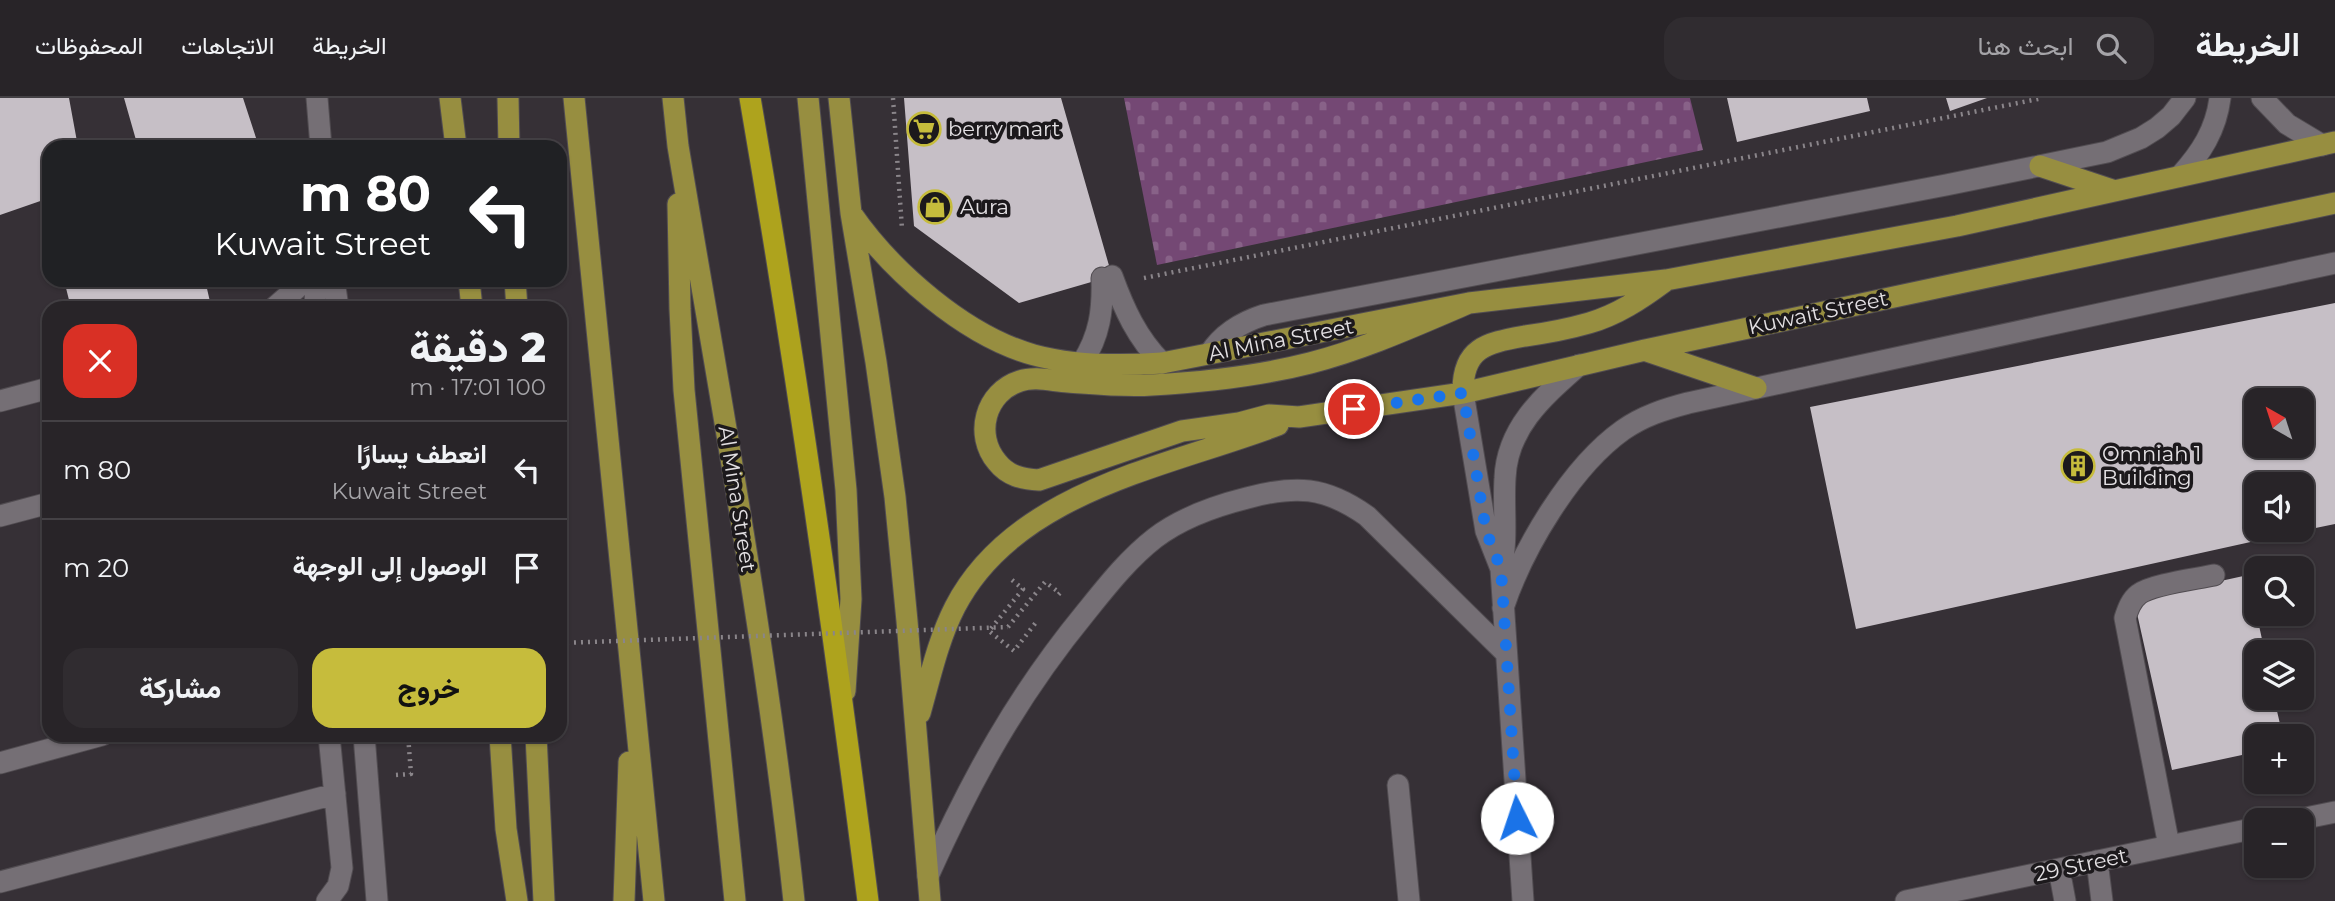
<!DOCTYPE html>
<html lang="ar">
<head>
<meta charset="utf-8">
<style>
	:root { --surface:#282428; --page:#302c30; --text:#f1f3f6; --muted:#a5a4a8; --line:#444145; --accent:#c6bc3c }
	body { margin:0; font-family:Montserrat,Vazirmatn,sans-serif; background:var(--page); color:var(--text); direction:rtl; height:100vh; display:flex; flex-direction:column; font-size:26px; white-space:nowrap }
	* { box-sizing:border-box; margin:0 }
	p { font-size:23px; color:var(--muted) }
	.icon { flex:none; width:38px; height:38px; fill:none; stroke:currentColor; stroke-width:2; stroke-linecap:round; stroke-linejoin:round }
	.map { position:relative; flex:1; overflow:hidden; direction:ltr }
	.sheet { position:absolute; left:42px; top:203px; width:525px; height:441px; display:flex; flex-direction:column; background:var(--surface); border-radius:21px; box-shadow:0 2px 5px #0004,0 0 0 2px var(--line); direction:rtl }
	.sheet>* { flex:none }
	.guide { position:absolute; left:42px; top:42px; width:525px; height:147px; border-radius:21px; box-shadow:0 2px 5px #0004,0 0 0 2px var(--line); direction:rtl; background:#202124; color:#fff; overflow:hidden }
	.needle { width:46px; rotate:321deg }
	.buttons { position:absolute; left:2244px; top:290px; display:grid; gap:14px }
	.buttons a { display:grid; place-items:center; width:70px; height:70px; border-radius:14px; background:var(--surface); box-shadow:0 2px 5px #0004,0 0 0 2px var(--line); font-size:35px }
	.pin { position:absolute; display:grid; place-items:center; width:60px; height:60px; color:#fff; margin:-30px; border:4px solid #fff; border-radius:50%; box-shadow:0 2px 7px #0007 }
	.me { position:absolute; width:77px; margin:-38px; rotate:356deg; stroke-linejoin:round; filter:drop-shadow(0 0 5px #0008) }
	.turn { display:flex; align-items:center; gap:24px; height:147px; padding:0 21px; font-size:32px }
	.turn .icon { width:91px; height:91px; stroke-width:2.5 }
	.turn b { display:block; font-size:49px; line-height:60px }
	.round { display:grid; place-items:center; flex:none; width:74px; height:74px; border-radius:21px; background:var(--page) }
	.summary { display:flex; align-items:center; justify-content:space-between; height:119px; padding:0 21px }
	h1 { font-size:42px; font-weight:800; line-height:52px }
	.button { display:flex; gap:14px; margin-top:auto; padding:14px 21px }
	.button a { flex:1; height:80px; border-radius:21px; background:var(--accent); color:#111; font-size:28px; font-weight:800; line-height:80px; text-align:center }
	.button a+a { background:var(--page); color:var(--text) }
	ul { padding:0; list-style:none }
	li { display:flex; align-items:center; gap:21px; height:98px; padding:0 21px; border-top:2px solid var(--line) }
	li div { flex:1 }
	li b { display:block; font-size:26px }
	li em { font-style:normal }
	header { display:flex; align-items:center; gap:42px; box-sizing:border-box; height:98px; padding:0 35px; background:var(--surface); border-bottom:2px solid var(--line) }
	header strong { font-size:33px }
	nav { display:flex; gap:38px; margin-inline-start:auto; font-size:24px }
	.search { width:490px; height:63px; background:var(--page); display:flex; align-items:center; gap:18px; box-sizing:border-box; padding:0 24px; border-radius:21px; color:var(--muted); font-size:26px }
	.map>svg:first-child { display:block }
	.cemetery { fill:url(#cemetery-stones) }
	.building { fill:#c6bfc6; fill-rule:evenodd }
	.lines { fill:none; stroke-linecap:round; stroke-linejoin:round }
	.minor-casing { stroke:#514c51; stroke-width:23 }
	.major-casing { stroke:#514c51; stroke-width:23 }
	.highway-casing { stroke:#514c51; stroke-width:23 }
	.path { stroke:#8a858a; stroke-width:4.5; stroke-dasharray:2 5; stroke-linecap:butt }
	.minor { stroke:#756f75; stroke-width:21 }
	.major { stroke:#978e40; stroke-width:21 }
	.highway { stroke:#aea31d; stroke-width:21 }
	.path-bridge { stroke:#8a858a; stroke-width:4.5; stroke-dasharray:2 5; stroke-linecap:butt }
	.route { stroke:#1a73e8; stroke-width:12; stroke-dasharray:0 21.6 }
	.labels { text-anchor:middle; stroke-width:7; stroke-linejoin:round; paint-order:stroke }
	.poi-label { font-size:21px; fill:#e4e1e4; stroke:#1c191c; text-anchor:start }
	.street-label { font-size:21px; fill:#e4e1e4; stroke:#1c191c }
</style>
</head>
<body>
<header>
<strong>الخريطة</strong>
<div class="search"><svg class="icon" aria-label="search" viewBox="0 0 24 24"><circle cx="10" cy="10" r="6"/><path d="M15 15l6 6"/></svg>ابحث هنا</div>
<nav><a>الخريطة</a><a>الاتجاهات</a><a>المحفوظات</a></nav>
</header>
<div class="map">
<svg width="2335" height="803" viewBox="0 0 2335 803">
	<defs>
		<pattern id="cemetery-stones" width="16" height="16" patternUnits="userSpaceOnUse" patternTransform="scale(1.75)"><rect width="16" height="16" fill="#744874"/><path d="M2 7V4a2 2 0 0 1 4 0v3zM10 15v-3a2 2 0 0 1 4 0v3z" fill="#886288"/></pattern>
	</defs>
	<rect width="100%" height="100%" fill="#363036"/>
	<path class="cemetery" d="M1124,0h566l13,52 -546,115z"/>
	<path class="building" d="M0,0h69l9,49h-29v51l-49,17z
		M124,0h119l16,49h-121z
		M904,0h157l51,178 -93,27 -105,-77z
		M1727,0h140l3,13 -133,31z
		M1946,0h41l-37,13z
		M64,182h141l6,26 -9,2h-131z
		M2335,205v221l-34,7v-46h-45v45l45,1 -445,98 -46,-222zM2256,303h45v45h-45z
		M2248,477l17,78h-9v45h18l9,39h-27v15l-84,18 -38,-170z"/>
	<g class="lines">
		<defs>
			<path id="minor" d="M317,0l4,49
				M2262,0l25,26 35,21
				M2180,78c21,-23 36,-46 40,-78
				M1112,178c12,33 25,62 50,87
				M334,182l4,28
				M274,210l32,-28
				M315,210l1,-28
				M1210,255c13,-20 32,-31 54,-38l682,-130 161,-33 34,-14 16,-10 14,-12 14,-18
				M1082,265c18,-28 21,-53 20,-85
				M1463,295l23,138 15,38
				M0,303l49,-13
				M0,418l49,-13
				M1503,510c20,-60 68,-141 120,-178 20,-14 42,-21 65,-27l647,-140
				M364,637l13,166
				M0,665l102,-28
				M1398,687l11,116
				M2291,723l44,-9
				M2169,748l-44,-228c3,-9 6,-18 14,-24 14,-10 57,-15 75,-19
				M2097,763l5,40
				M2059,771l6,32
				M928,778c44,-98 89,-180 158,-264 21,-26 42,-53 69,-74 26,-20 60,-32 92,-40 48,-13 78,-12 120,18l139,137
				M0,784l335,-88
				M327,803l11,-15 4,-18 -13,-133
				M1523,803l-22,-332c7,-31 2,-60 4,-91 2,-51 39,-82 74,-113
				M1906,803l350,-73"/>
			<path id="major" d="M450,0l6,49
				M508,0l1,49
				M574,0l80,803
				M673,0l5,48c42,251 89,502 116,755
				M808,0l38,392 5,109 -6,92
				M839,0l12,115 25,149 19,135 12,124 23,280
				M2040,68l72,24
				M678,106l2,105 4,81 51,511
				M851,115c40,58 114,123 183,142 41,11 86,11 128,8l307,-60 197,-23 291,-54 378,-84
				M469,182l3,28
				M515,182l2,28
				M1469,205c-52,22 -104,46 -159,60 -51,13 -105,19 -158,22 -28,2 -56,-1 -84,-3 -16,-1 -33,-6 -48,-1 -35,11 -46,54 -23,81 11,14 25,17 42,18l143,-49 57,-8 30,-8 30,2 164,-24 182,-43 690,-147
				M1647,253l109,37
				M1463,295c-1,-46 24,-50 62,-57 22,-3 43,-7 64,-13 28,-8 52,-24 75,-41
				M920,615c10,-35 18,-73 35,-106 60,-116 212,-140 323,-182
				M500,637l6,94 11,72
				M536,637l8,166
				M624,803l5,-139"/>
			<path id="highway" d="M750,0c46,267 84,534 118,803"/>
		</defs>
		<use href="#minor" class="minor-casing"/>
		<use href="#major" class="major-casing"/>
		<use href="#highway" class="highway-casing"/>
		<path class="path" d="M893,0l9,131
			M1144,180l899,-180
			M1012,482l11,9 -34,42 25,20 23,-30
			M1008,529l37,-45 15,11 -2,2
			M396,677l15,-1 -3,-39"/>
		<use href="#minor" class="minor"/>
		<use href="#major" class="major"/>
		<use href="#highway" class="highway"/>
		<path class="path-bridge" d="M560,545l448,-16"/>
	</g>
	<g class="lines">
		<path class="route" d="M1354,311l109,-16 23,138 15,38 16,249"/>
	</g>
	<defs>
		<symbol id="supermarket-ring" viewBox="-11 -11 22 22"><circle r="9.5" fill="#1c191c" stroke="#c6bc3c" stroke-width="1.5"/><path d="M-6-5.5h2.5l.6 2H6L4.5 2H-2.5L-4.4-4H-6ZM-1.5 3.2a1.3 1.3 0 1 0 .1 0ZM3 3.2a1.3 1.3 0 1 0 .1 0Z" fill="#c6bc3c"/></symbol>
		<symbol id="shop-ring" viewBox="-11 -11 22 22"><circle r="9.5" fill="#1c191c" stroke="#c6bc3c" stroke-width="1.5"/><path d="M-5-2.5h2.3a2.7 3.5 0 0 1 5.4 0H5L5.5 6h-11ZM-1.5-2.5h3a1.5 2.3 0 0 0-3 0Z" fill="#c6bc3c"/></symbol>
		<symbol id="building-ring" viewBox="-11 -11 22 22"><circle r="9.5" fill="#1c191c" stroke="#c6bc3c" stroke-width="1.5"/><path d="M-4-6H4V6H1V3H-1V6H-4ZM-2.5-4.3h1.7v1.8h-1.7ZM.8-4.3h1.7v1.8H.8ZM-2.5-1h1.7V.8h-1.7ZM.8-1h1.7V.8H.8Z" fill="#c6bc3c"/></symbol>
	</defs>
	<g fill-rule="evenodd">
		<use href="#supermarket-ring" x="905" y="12" width="38" height="38"/>
		<use href="#shop-ring" x="916" y="90" width="38" height="38"/>
		<use href="#building-ring" x="2059" y="349" width="38" height="38"/>
	</g>
	<g class="labels">
		<g class="poi-label">
			<text x="948" y="38">berry mart</text>
			<text x="960" y="116">Aura</text>
			<text x="2102" y="363">Omniah 1<tspan x="2102" dy="24">Building</tspan></text>
		</g>
		<g class="street-label">
			<text transform="translate(1818 215) rotate(-12)" y="7">Kuwait Street</text>
			<text transform="translate(1281 242) rotate(-11)" y="7">Al Mina Street</text>
			<text transform="translate(737 401) rotate(81)" y="7">Al Mina Street</text>
			<text transform="translate(2081 767) rotate(-12)" y="7">29 Street</text>
		</g>
	</g>
</svg>
<div class="buttons">
<a><svg class="needle" viewBox="-14 -14 28 28"><path d="M0-13l5 13h-10z" fill="#e53935"/><path d="M0 13l5-13h-10z" fill="#a5a4a8"/></svg></a>
<a><svg class="icon" aria-label="sound" viewBox="0 0 24 24"><path d="M4 9h4l5-4v14l-5-4H4zM17 9q2 3 0 6"/></svg></a>
<a><svg class="icon" aria-label="search" viewBox="0 0 24 24"><circle cx="10" cy="10" r="6"/><path d="M15 15l6 6"/></svg></a>
<a><svg class="icon" aria-label="layers" viewBox="0 0 24 24"><path d="M12 4l9 5-9 5-9-5zM3 14l9 5 9-5"/></svg></a>
<a>+</a>
<a>−</a>
</div>
<div class="pin" style="left:1354px;top:311px;background:#d93025"><svg class="icon" aria-label="arrive" viewBox="0 0 24 24"><path d="M6 21V4h12l-3 4 3 4H6"/></svg></div>
<svg class="me" style="left:1517px;top:720px" viewBox="-20 -20 40 40"><circle r="19" fill="#fff"/><path d="M0-13L10 11 0 6-10 11z" fill="#1a73e8"/></svg>
<div class="guide">
<div class="turn"><svg class="icon" aria-label="left" viewBox="0 0 24 24"><path d="M17 20v-9H6M10 6l-5 5 5 5"/></svg><div><b>80 m</b>Kuwait Street</div></div>
</div>
<section class="sheet">
<div class="summary"><div><h1>2 دقيقة</h1><p>100 m · 17:01</p></div><a class="round" style="background:#d93025;color:#fff"><svg class="icon" aria-label="close" viewBox="0 0 24 24"><path d="M6 6l12 12M18 6L6 18"/></svg></a></div>
<ul>
<li><svg class="icon" aria-label="left" viewBox="0 0 24 24"><path d="M17 20v-9H6M10 6l-5 5 5 5"/></svg><div><b>انعطف يسارًا</b><p>Kuwait Street</p></div><em>80 m</em></li>
<li><svg class="icon" aria-label="arrive" viewBox="0 0 24 24"><path d="M6 21V4h12l-3 4 3 4H6"/></svg><div><b>الوصول إلى الوجهة</b></div><em>20 m</em></li>
</ul>
<div class="button"><a>خروج</a><a>مشاركة</a></div>
</section>
</div>
</body>
</html>
